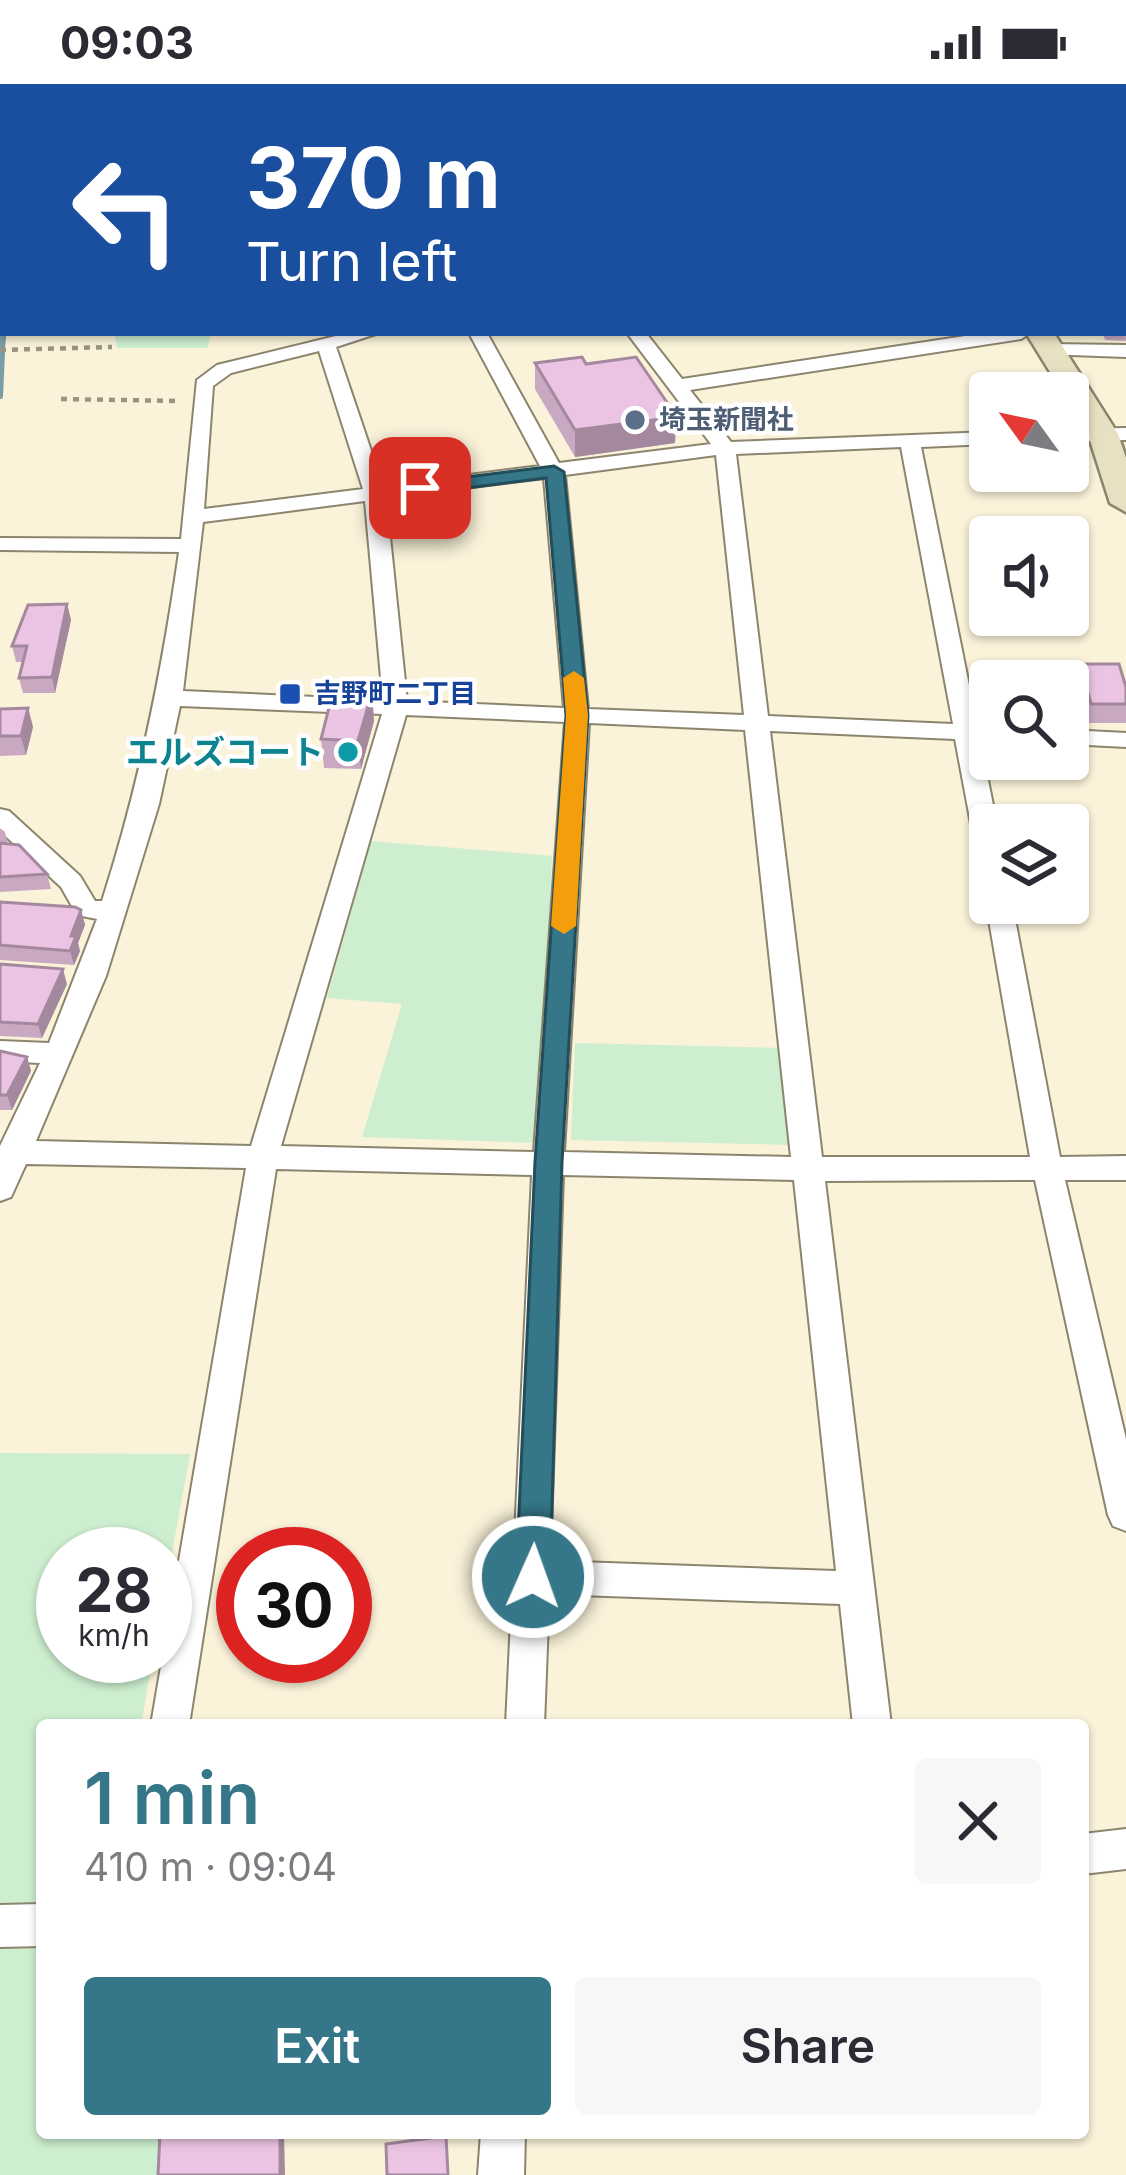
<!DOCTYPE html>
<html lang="en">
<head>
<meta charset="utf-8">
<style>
	:root { --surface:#fff; --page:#f7f7f7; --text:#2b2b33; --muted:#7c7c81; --accent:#357789 }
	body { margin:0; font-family:Inter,"Noto Sans JP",sans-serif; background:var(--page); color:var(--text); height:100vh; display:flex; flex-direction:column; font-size:45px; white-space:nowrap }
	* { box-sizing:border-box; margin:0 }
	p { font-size:39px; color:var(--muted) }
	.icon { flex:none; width:66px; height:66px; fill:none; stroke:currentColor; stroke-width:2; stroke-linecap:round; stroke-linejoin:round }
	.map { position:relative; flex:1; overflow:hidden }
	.panel { position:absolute; left:36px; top:1635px; width:1053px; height:420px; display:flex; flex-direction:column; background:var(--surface); border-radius:12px; box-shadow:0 3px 9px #0004 }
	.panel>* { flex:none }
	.guide { position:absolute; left:0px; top:0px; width:1128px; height:252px; box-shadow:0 3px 9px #0004; background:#1a4fa0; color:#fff; overflow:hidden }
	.needle { width:78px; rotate:303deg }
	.tools { position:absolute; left:969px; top:288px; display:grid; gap:24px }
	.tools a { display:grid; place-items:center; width:120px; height:120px; border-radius:12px; background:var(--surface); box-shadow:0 3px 9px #0004; font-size:60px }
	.speed { position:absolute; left:36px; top:1443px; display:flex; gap:24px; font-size:60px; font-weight:700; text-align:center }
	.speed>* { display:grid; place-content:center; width:156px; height:156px; border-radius:50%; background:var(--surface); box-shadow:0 3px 9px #0004; line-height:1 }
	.speed small { font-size:30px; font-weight:400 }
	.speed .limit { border:18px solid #d22; background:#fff; color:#111 }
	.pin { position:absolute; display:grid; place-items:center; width:102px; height:102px; color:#fff; margin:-51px; border-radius:24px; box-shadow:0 6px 18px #0006 }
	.me { position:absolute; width:132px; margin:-66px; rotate:2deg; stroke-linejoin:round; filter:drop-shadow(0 0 9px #0008) }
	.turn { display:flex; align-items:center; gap:42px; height:252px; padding:0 48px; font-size:54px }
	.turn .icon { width:156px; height:156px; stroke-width:2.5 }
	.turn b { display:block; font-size:84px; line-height:102px }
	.round { display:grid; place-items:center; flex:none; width:126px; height:126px; border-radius:12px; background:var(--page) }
	.overview { display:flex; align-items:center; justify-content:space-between; height:204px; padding:0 48px }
	h1 { font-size:72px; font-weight:600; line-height:90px; color:var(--accent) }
	.action { display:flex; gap:24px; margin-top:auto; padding:24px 48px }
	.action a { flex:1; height:138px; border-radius:12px; background:var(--accent); color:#fff; font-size:48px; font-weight:600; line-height:138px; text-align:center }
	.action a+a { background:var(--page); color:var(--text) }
	.status { display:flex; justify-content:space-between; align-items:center; height:84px; padding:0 60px; background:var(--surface); direction:ltr }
	.status svg { height:33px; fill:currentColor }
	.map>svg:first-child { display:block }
	.green { fill:#cdeecf }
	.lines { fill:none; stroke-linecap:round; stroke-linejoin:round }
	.stream-far1 { stroke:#7a9da6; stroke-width:4.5 }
	.stream { stroke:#7a9da6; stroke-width:6 }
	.river { fill:#a7daea; fill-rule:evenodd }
	.street-casing { stroke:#8c856e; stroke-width:4 }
	.secondary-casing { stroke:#8c856e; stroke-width:5 }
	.path { stroke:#999481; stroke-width:4.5; stroke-dasharray:6 6; stroke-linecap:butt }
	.street { fill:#fff; fill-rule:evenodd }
	.secondary { fill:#e8e0c2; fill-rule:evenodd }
	.wall { fill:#c9a9c2 }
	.shaded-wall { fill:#a4899e }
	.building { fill:#eac4e2; stroke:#a4899e; stroke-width:3 }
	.route { fill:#357789; stroke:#224d59; stroke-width:3 }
	.slow { fill:#f59e0b }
	.service-dot { fill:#5c6f8a; stroke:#fff; stroke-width:4.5 }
	.transit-dot { fill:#1a4fb4; stroke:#fff; stroke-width:4.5 }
	.culture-dot { fill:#0f9aa8; stroke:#fff; stroke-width:4.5 }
	.labels { text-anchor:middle; stroke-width:9; stroke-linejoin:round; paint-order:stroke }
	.far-service-label { font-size:27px; font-weight:bold; fill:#4e5e75; stroke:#fff; text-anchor:start }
	.far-transit-label { font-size:27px; font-weight:bold; fill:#164399; stroke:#fff; text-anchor:start }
	.culture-label { font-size:33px; font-weight:bold; fill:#0d838f; stroke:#fff; text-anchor:end }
</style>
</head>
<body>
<div class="status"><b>09:03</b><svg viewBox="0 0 49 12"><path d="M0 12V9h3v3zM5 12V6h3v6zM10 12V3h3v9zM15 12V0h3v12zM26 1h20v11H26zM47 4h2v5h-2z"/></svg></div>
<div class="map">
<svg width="1126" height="2091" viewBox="0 0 1126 2091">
	<rect width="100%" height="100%" fill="#faf2d9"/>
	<path class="green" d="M114,249h97l-3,15h-91z
		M371,757l181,15 -13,287 -177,-6 40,-133 -75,-6z
		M575,959l211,5 7,97 -222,-5z
		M0,1369l190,1 -25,137v-37h-102v102h90l-12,69h-99v408h136l-5,42h-173z"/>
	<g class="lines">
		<path class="stream-far1" d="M3,256l1,-7"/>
		<path class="stream" d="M2,264l1,-11
			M0,312l2,-43"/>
		<path class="river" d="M0,186h3v20h-3z"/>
		<defs>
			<path id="street" d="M68,0h14v3h-14z
				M217,0h14v3h-14z
				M343,0h14v3h-14z
				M599,0h15l2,3h-15z
				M1028,0h36l2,3h-36z
				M1125,2h1v8l-1,-7h-5z
				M0,4h3v8h-3z
				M0,40h3v10h-3z
				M348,249h31l-43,14 47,139 157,-20 -71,-133h18l72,130 152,-19 -84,-111h19l36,46 303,-46h45l-9,6 -331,51 41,52 259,-10v12l-69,3 56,278 13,1v14h-10l17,85h-7v39l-13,-8 -22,-117 -185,-8 52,426h208l-44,-254 4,-6v6h22l48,254 66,-1v24h-61l61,259v92l-13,-5 -5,-11 -73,-335 -210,1 66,544h-38l-13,-121 -291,-10 -5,131h-38l26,-550 -256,-6 -87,556h-38l95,-557 -220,-4 -15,33 -11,4v-55l40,-83 -40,-2v-20l49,2 48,-124 -20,-4 -16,-28 -61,-56v-22l9,2 71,65 15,25h7c37,-115 60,-229 77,-349l-179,-2v-12l181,1 16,-159 20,-15zM319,267l44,138 -159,20 9,-123 18,-13zM901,363l52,277 -185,-8 -32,-262zM716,371l28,260 -156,-6 -23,-234zM544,394l20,230 -157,-7 -21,-203zM365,417l18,199 -200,-9 20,-169zM180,622l202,8 -131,432 -215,-5 70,-165 53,-172zM406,631l159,7 -31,430 -253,-6zM589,639l156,7 46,427 -227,-5zM563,1091l231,5 42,391 -286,-10z
				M1050,260l76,1v12l-83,-3v-8z
				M1126,344v12l-58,1v-12z
				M1068,646l58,3v14l-58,-3z
				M1126,1745v40l-43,5v-40z
				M42,1820v42l-42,1v-42z
				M481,2049h44l-1,42h-46z"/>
			<path id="secondary" d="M1125,65h1v14h-1z
				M1026,249h28l64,101 8,24v54l-16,-9 -22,-69 -20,-33v-8h-5z"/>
		</defs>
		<use href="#street" class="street-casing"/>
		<use href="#secondary" class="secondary-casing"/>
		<path class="path" d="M0,266l112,-3
			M61,315l119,2"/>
		<use href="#street" class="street"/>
		<use href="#secondary" class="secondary"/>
	</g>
	<path class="wall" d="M1125,165l1,92 -21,-1 -2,-7h22z
		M535,279l51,1 89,79 -100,14 -40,-68z
		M67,520l4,16 -16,73h-32l-4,-15 4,-16h-7l-4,-16z
		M1080,580l46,23v36h-40l-11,-40z
		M372,609l2,28 -13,48 -37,-1 -3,-29z
		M28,624l5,19 -7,28 -26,1v-47z
		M0,744l5,4 3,12 39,30 4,15 -51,3z
		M0,818l81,8 4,15 -7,18 2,8 -6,14 -74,-5z
		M0,880l67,20 -25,54 -42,-2z
		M0,967l27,6 4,14 -19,39h-12z"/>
	<path class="shaded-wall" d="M677,333l-2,26 -100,14v-27z
		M67,520l4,16 -16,73 -3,-16z
		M372,609l2,28 -13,48 -3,-28z
		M28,624l5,19 -7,28 -5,-19z
		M81,826l4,15 -7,18 2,8 -6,14 -4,-14 1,-15z
		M63,885l4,15 -25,54 -4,-14z
		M27,973l4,14 -19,39 -5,-15z
		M280,2049h4l1,42h-5z"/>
	<path class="building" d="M1125,165h1v59h-1z
		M582,273l4,7 50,-7 41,60 -102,13 -40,-67z
		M67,520l-15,73 -33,1 8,-32h-15l16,-41z
		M1080,580h39l7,23v17h-35z
		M333,608l39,1 -14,48 -37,-2z
		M28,624l-7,28h-21v-27z
		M0,759l19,2 28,29 -47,3z
		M0,818l75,5 6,3 -10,26h5l-6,15 -70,-6z
		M0,880l63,5 -25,55 -38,-2z
		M0,967l27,6 -20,38h-7z
		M160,2049h120v42h-122z
		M446,2052l2,39h-61l-1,-31z"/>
	<path class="route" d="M554,382l10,6 24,243 -26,447 -12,415 -5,11 -12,4 -12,-4 -5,-11 19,-415 31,-447 -20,-237 -126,16 -9,-6 9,-5z"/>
	<path class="slow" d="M574,587l10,7 4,37 -12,211 -12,8 -13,-8 15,-211 -3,-37z"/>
	<circle class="service-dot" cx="635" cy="336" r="12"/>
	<rect class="transit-dot" x="278" y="598" width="24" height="24" rx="6"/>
	<circle class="culture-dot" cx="348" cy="668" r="12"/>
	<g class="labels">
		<g class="far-service-label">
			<text x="659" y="345">埼玉新聞社</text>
		</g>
		<g class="far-transit-label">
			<text x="314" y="619">吉野町二丁目</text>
		</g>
		<g class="culture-label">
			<text x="324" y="680">エルズコート</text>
		</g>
	</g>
</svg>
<div class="tools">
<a><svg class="needle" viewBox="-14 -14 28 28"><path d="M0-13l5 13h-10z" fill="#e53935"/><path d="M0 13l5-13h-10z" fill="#7c7c81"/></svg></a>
<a><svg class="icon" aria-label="sound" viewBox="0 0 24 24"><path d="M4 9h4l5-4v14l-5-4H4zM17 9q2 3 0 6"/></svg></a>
<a><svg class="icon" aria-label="search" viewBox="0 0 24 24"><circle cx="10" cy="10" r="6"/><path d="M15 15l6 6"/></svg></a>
<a><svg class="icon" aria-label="layers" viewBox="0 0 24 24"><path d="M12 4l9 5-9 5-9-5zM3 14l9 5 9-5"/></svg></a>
</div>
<div class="speed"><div>28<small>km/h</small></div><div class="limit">30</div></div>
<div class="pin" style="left:420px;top:404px;background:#d93025"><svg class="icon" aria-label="arrive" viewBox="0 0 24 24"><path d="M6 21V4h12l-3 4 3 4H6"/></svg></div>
<svg class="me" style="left:533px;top:1493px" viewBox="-20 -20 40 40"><circle r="17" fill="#357789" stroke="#fff" stroke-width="3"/><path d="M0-11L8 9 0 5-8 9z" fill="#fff"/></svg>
<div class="guide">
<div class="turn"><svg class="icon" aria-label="left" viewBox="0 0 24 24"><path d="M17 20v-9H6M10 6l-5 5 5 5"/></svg><div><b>370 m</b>Turn left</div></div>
</div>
<section class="panel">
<div class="overview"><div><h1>1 min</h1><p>410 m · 09:04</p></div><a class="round"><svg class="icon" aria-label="close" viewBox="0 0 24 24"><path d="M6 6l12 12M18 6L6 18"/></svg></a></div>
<div class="action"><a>Exit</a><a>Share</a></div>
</section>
</div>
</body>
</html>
